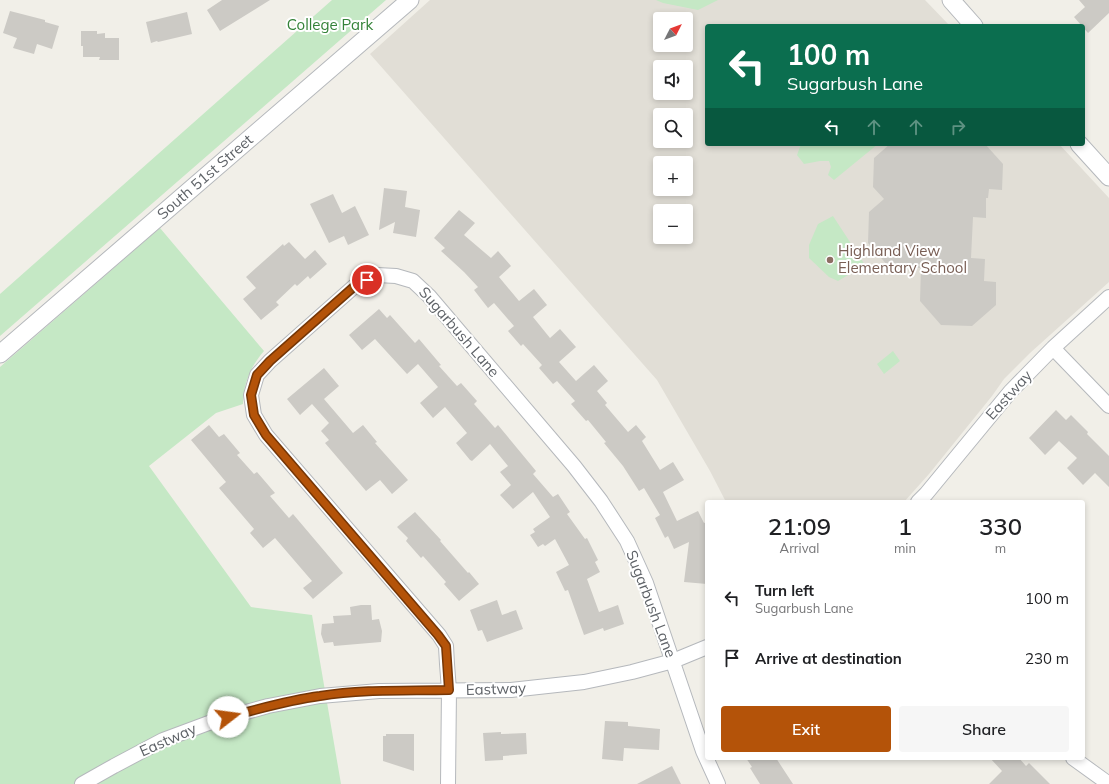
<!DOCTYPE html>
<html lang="en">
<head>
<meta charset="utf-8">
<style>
	:root { --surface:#fff; --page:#f6f6f6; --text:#202124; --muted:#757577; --accent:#b45309 }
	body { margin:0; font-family:Mulish,sans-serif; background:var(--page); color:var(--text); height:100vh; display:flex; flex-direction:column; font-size:15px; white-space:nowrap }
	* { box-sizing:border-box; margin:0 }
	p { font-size:13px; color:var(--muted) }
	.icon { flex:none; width:22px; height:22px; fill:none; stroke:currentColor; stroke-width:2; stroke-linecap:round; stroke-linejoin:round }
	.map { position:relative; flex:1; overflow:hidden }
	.panel { position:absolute; left:705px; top:500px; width:380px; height:260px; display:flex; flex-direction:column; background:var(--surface); border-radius:4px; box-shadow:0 2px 6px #0003 }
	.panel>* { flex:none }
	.hud { position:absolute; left:705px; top:24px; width:380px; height:122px; border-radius:4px; box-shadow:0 2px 6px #0003; background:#0b6e4f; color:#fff; overflow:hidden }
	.needle { width:26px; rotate:48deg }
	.controls { position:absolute; left:653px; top:12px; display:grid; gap:8px }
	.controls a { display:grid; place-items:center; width:40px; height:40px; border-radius:4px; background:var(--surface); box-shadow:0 2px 6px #0003; font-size:20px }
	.pin { position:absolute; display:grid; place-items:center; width:34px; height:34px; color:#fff; margin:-17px; border:2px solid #fff; border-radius:50%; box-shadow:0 1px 4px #0007 }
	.me { position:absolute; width:44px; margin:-22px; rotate:75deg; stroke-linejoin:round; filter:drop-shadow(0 0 3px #0008) }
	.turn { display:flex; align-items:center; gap:14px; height:84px; padding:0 16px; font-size:18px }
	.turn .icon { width:52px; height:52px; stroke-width:2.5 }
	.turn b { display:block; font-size:28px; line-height:34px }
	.lanes { display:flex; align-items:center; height:38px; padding:0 16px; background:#0003; justify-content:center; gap:20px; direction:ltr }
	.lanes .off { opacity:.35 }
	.eta { display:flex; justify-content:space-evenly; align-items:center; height:68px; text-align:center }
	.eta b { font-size:24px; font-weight:600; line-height:28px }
	.action { display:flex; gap:8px; margin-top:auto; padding:8px 16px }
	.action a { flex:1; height:46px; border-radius:4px; background:var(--accent); color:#fff; font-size:16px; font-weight:600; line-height:46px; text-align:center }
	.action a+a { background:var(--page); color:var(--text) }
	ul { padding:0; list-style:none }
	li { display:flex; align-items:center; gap:12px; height:60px; padding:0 16px }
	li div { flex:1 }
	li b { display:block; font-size:15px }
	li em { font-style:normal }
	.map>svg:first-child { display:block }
	.education { fill:#e1ded6; fill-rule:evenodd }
	.green { fill:#c5e8c5 }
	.building { fill:#cccac5 }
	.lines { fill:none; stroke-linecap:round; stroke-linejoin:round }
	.minor-casing { stroke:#b5b8bc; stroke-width:16 }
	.tertiary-casing { stroke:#b5b8bc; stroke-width:19 }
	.minor { stroke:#fff; stroke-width:14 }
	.tertiary { stroke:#fff; stroke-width:17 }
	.route-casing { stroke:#753606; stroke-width:10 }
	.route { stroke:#b45309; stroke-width:7 }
	.education-dot { fill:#8d6e63; stroke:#fff; stroke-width:1.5 }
	.labels { text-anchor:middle; stroke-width:4; stroke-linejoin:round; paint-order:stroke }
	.park-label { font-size:15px; fill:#348238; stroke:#fff }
	.street-label { font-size:15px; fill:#5f6368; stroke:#fff }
	.education-label { font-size:15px; fill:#785e54; stroke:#fff; text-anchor:start }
</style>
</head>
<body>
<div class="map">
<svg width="1109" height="784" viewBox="0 0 1109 784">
	<rect width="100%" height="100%" fill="#f1efe8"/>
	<path class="education" d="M430,0h495l25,26h-243v118h352l50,54v84l-79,71 -26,26 -12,17 -63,78 -25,28h-178l-16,-31 -53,-91 -287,-326zM660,19h26v26h-26zM660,67h26v26h-26zM660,115h26v26h-26zM660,163h26v26h-26zM660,211h26v26h-26z"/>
	<path class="green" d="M332,0h54l-386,336v-42z
		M656,0h62l-20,10 -35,-7z
		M801,144h77l-44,36 -6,-5 3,-8 -2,-6h-9l-16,3 -7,-9z
		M833,216l32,49 -27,16 -9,-4 -20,-19v-13l9,-21z
		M160,228l104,123c-13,15 -21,33 -21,53l-27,9 -67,53 102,141 61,8 29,169h-341v-417z
		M893,351l7,10 -16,13 -7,-10z"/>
	<path class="building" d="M222,0h48l-50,31 -13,-21z
		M1079,0h30v13l-21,20 -14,-16 11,-10z
		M10,11l35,9v2l14,4 -7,23 -15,-5 -3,10 -21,-6 4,-10 -14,-5z
		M187,12l5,22 -34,8 -1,-1 -6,2 -5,-21z
		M81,31h16v3l8,-1v5h14v22h-20l1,-3h-17v-11h-2z
		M890,144h95l18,20 -1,26 -13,-1 -1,9h-2v20l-13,-1 -2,41 14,1 -1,22 12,1v23l-24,21 -31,-1 -21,-24 1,-33 -32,-1 -21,-24 1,-31 15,-13 -11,-12 1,-29z
		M384,188l23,3 -2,16 15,3 -4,27 -23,-4 2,-11 -16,8z
		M333,194l9,19 13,-7 14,29 -21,10 -4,-9 -15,7 -19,-39z
		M459,210l16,13 -11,12 27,23 7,-7 13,15 -12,11 20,24 15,-12 13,16 -14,12 17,21 10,-9 16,18 -17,15 17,19 18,-16 14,16 -11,10 10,12 -2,2 23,27 8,-7 10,12 -4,4 18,29 13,-8 11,18 -21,12 14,29 21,-10 6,12 3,-1v62l-23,-2 5,-40 -15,7 -6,-13 -3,2 -10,-20 5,-3 -16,-27 -5,3 -16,-25 -19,-23 2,-1 -18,-22 -2,1 -15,-17 4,-3 -18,-20 -4,3 -14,-16 3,-3 -19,-21 -2,2 -13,-15 6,-5 -20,-23 -6,5 -14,-18 4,-3 -14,-15 -23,-21 4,-3 -11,-10z
		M289,242l16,17 10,-9 12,14 -17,15 -2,-3 -11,10 -2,-2 -19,18 3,3 -18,15 -18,-21 13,-11 -10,-11 37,-33 1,2z
		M379,309l8,9 3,-3 25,28 4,-4 22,26 -2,1 18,20 4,-3 16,18 -3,3 21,24 3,-3 14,17 24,29 -3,3 20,23 5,-3 12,18 -3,2 18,25 2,-1 11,22 -3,2 5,10 -13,7 12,33 19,-7 6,19 -20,7 -1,-3 -19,7 -16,-45 -3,1 -9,-19 13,-7 -14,-26 -10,7 -2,-2 -5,3 -8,-12 5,-3 -2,-3 17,-12 -17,-25 -20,17 -13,-14 11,-10 -11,-13 8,-6 -18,-22 -18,17 -2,-1 -14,-17 11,-10 -22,-26 -12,11 -13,-15 18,-16 -20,-23 -11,10 -32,-35 -13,11 -13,-15z
		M324,368l15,18 -15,13 29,34 10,-8 14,17 -2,1 33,37 -16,14 -12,-14 -14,11 -41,-48 4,-3 -8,-9 8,-8 -17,-19 -12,11 -13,-16z
		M1056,410l10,10 5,-5 17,17 -1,2 22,22v31l-14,-14 -12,12 -16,-17 10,-10 -18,-17 -14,14 -16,-17z
		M209,425l10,12 5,-3 16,19 -3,2 17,19 3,-2 18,21 -5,3 19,22 4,-4 50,59 -30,26 -10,-11 9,-7 -37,-43 -12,10 -13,-15 4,-4 -35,-41 7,-6 -35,-42z
		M415,512l26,28 -1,1 28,32 1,-1 10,12 -20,17 -15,-17 2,-2 -23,-26 -2,2 -15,-17 2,-3 -11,-11z
		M497,600l5,15 14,-5 7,19 -36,13 -5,-12 -4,1 -8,-21z
		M361,605h10l1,15 7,-1 3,12 -1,11 -47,4 -1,-4 -9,1 -3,-9 1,-10 12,-1 -1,-7 18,-1 -1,-8z
		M605,721l23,1v4l32,3 -1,21 -35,-2 -1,13 -21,-2z
		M501,732v2l25,-1 1,21 -24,2v4l-18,1 -2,-28z
		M386,734h28v37l-31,-10v-25h3z
		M746,758h30l17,26h-33l-10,-16 2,-1z
		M990,758h29l7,8 3,-3 21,21h-61l13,-13z
		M672,766l9,18h-44z"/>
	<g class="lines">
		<defs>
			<path id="minor" d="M1053,348l56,58
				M918,502l8,-8 84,-102 43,-44 56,-51
				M1073,758l36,26
				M82,784l32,-18 49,-26 51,-19 54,-15 52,-10 59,-5 132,-1 73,-8 48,-10 41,-11 34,-14
				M448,784l1,-94 -2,-26 -1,-18 -7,-11 -173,-200 -12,-20 -3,-20 6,-20 13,-14 87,-77 20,-9 19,1 17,5 16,15 145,170 27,35 26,40 19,42 57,168 15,33"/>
			<g id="tertiary">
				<path d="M951,0l23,26"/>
				<path d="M1079,144l30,33"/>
				<path id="s1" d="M0,354l410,-354"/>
			</g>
		</defs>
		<use href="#minor" class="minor-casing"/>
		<use href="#tertiary" class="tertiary-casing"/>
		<use href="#minor" class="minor"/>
		<use href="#tertiary" class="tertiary"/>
	</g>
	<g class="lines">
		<defs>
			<path id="route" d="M228,717c30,-8 61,-17 92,-21 43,-7 86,-5 129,-6l-3,-44 -8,-11 -172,-200 -12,-20 -3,-20 6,-20 13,-14 87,-77 10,-4"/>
		</defs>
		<use href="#route" class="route-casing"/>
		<use href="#route" class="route"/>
	</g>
	<circle class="education-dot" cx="830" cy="260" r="4"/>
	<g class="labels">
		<g class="park-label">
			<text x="330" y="30">College Park</text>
		</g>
		<g class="street-label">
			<text dy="5" stroke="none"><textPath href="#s1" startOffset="271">South 51st Street</textPath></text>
			<text transform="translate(459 332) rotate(49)" y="5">Sugarbush Lane</text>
			<text transform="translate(1009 395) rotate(-48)" y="5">Eastway</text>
			<text transform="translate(651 604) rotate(69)" y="5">Sugarbush Lane</text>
			<text transform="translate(496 689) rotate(-2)" y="5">Eastway</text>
			<text transform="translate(168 740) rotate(-24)" y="5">Eastway</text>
		</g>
		<g class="education-label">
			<text x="838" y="256">Highland View<tspan x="838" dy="17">Elementary School</tspan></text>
		</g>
	</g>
</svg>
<div class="controls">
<a><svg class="needle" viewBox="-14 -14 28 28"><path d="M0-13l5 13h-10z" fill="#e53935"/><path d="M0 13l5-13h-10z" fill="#757577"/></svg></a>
<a><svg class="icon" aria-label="sound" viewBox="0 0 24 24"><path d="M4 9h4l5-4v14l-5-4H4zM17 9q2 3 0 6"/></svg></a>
<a><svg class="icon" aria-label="search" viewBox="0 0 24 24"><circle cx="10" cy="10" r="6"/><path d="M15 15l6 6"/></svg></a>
<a>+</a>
<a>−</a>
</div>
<div class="pin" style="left:367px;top:280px;background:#d93025"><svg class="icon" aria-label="arrive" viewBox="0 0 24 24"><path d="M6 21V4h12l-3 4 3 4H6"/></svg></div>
<svg class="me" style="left:228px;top:717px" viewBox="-20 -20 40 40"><circle r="19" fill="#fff"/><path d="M0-13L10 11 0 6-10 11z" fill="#b45309"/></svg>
<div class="hud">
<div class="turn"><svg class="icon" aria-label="left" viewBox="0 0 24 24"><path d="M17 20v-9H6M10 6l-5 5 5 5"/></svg><div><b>100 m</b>Sugarbush Lane</div></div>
<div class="lanes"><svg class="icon" aria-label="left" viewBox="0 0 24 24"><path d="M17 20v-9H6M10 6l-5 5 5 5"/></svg><svg class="icon off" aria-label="ahead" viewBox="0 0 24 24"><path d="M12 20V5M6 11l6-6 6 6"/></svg><svg class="icon off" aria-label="ahead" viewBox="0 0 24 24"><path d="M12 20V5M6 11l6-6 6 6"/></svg><svg class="icon off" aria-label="right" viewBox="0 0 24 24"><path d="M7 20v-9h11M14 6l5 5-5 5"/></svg></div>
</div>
<section class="panel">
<div class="eta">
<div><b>21:09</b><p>Arrival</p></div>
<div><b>1</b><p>min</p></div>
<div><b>330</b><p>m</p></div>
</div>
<ul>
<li><svg class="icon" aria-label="left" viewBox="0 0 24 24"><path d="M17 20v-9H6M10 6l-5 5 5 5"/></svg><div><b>Turn left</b><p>Sugarbush Lane</p></div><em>100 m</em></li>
<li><svg class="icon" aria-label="arrive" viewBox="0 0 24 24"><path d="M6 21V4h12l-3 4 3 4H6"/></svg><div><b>Arrive at destination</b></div><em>230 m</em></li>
</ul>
<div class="action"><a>Exit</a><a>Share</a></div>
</section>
</div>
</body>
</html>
